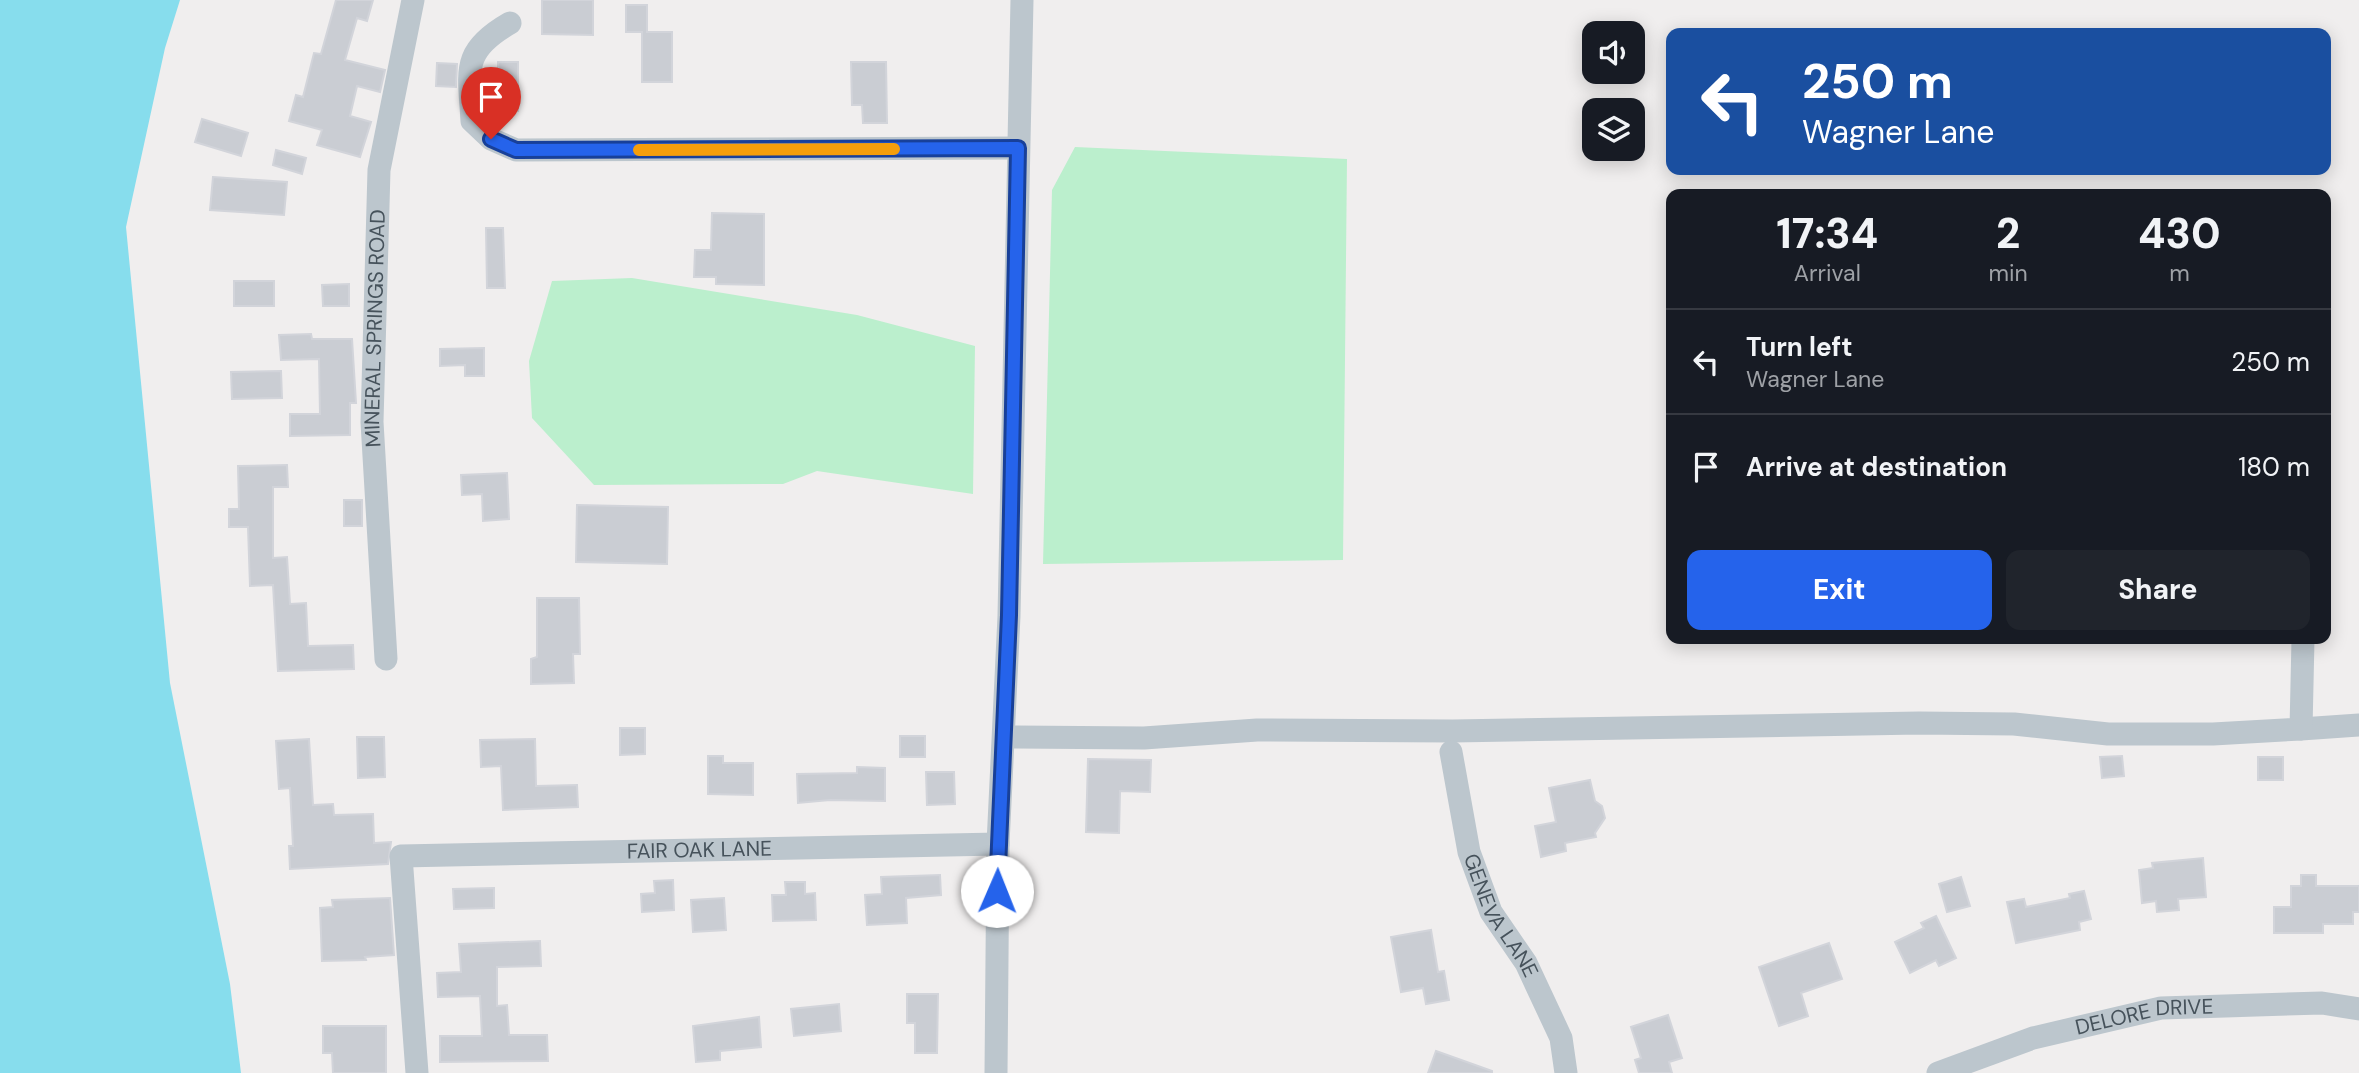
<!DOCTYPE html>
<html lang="en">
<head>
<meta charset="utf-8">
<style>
	:root { --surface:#171b24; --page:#20242c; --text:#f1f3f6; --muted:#9ea1a6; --line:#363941; --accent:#2563eb }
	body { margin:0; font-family:"DM Sans",sans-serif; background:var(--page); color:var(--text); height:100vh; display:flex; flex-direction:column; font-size:26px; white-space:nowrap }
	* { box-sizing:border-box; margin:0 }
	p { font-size:23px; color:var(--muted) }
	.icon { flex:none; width:38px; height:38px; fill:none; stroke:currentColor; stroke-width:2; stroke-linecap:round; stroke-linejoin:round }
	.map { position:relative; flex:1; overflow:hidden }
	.details { position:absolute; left:1666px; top:189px; width:665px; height:455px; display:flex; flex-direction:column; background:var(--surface); border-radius:14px; box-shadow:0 4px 18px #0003 }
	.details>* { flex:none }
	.banner { position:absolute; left:1666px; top:28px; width:665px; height:147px; border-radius:14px; box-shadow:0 4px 18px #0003; background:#1a4fa0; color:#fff; overflow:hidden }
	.buttons { position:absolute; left:1582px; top:21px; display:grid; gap:14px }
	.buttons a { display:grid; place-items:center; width:63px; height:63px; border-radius:14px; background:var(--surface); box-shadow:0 4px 18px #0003; font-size:35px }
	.pin { position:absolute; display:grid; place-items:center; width:60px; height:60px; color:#fff; margin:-72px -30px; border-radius:50% 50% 50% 0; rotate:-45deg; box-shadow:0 0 7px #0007 }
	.pin .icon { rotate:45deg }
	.me { position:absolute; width:77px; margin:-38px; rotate:1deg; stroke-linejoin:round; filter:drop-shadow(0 0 5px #0008) }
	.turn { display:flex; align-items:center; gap:24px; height:147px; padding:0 21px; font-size:32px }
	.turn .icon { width:91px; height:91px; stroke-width:2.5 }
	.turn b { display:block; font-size:49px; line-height:60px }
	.eta { display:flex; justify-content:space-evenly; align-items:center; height:119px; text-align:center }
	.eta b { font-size:42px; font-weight:800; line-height:49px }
	.primary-button { display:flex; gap:14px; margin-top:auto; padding:14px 21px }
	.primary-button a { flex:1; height:80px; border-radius:14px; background:var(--accent); color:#fff; font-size:28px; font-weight:800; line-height:80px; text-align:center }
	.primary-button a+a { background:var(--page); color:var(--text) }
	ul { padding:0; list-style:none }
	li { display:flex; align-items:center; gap:21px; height:105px; padding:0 21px; border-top:2px solid var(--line) }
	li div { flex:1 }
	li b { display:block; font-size:26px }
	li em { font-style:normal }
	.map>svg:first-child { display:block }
	.green { fill:#bbefcd }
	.water { fill:#87dded }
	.building { fill:#cacdd3; stroke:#d2d4da; stroke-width:2 }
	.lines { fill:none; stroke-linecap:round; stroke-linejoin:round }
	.minor { stroke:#bcc6cd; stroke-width:23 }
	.route-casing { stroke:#184099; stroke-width:18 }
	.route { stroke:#2563eb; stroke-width:12 }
	.slow { stroke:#f59e0b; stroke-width:12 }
	.labels { text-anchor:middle; stroke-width:5; stroke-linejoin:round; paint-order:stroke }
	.street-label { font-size:21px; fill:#46525b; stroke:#fff }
</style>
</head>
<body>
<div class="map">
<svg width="2359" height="1073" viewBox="0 0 2359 1073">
	<rect width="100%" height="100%" fill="#f0eeee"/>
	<path class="green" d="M1075,147l272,12 -4,401 -300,4 9,-374z
		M632,278l225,37 118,31 -2,148 -156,-23 -34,13 -189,1 -62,-67 -3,-57 23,-80z"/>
	<path class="water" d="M0,0h180l-15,48 -39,179 44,456 60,301 11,89h-241z"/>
	<path class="building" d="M336,0h37l-6,21 -10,-3 -12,42 40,10 -5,22 -23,-6 -7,30 21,6 -11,35 -43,-12 5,-15 -33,-9 7,-26 7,2 11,-44 7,1z
		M542,0h51v35l-51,-1z
		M626,5h21v27h25v50h-30v-50h-16z
		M498,62h20v49l-19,-1v-8h-14l-1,-16h14z
		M851,62h35l1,61h-24l-1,-18h-10z
		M437,63l20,1 -1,23 -20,-1z
		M202,119l46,14 -7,23 -46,-14z
		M276,150l30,8 -4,16 -29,-9z
		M213,177l74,5 -3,33 -74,-5z
		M712,213l52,1v71l-48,-1v-7h-22l1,-27h16z
		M486,228h17l2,60h-18z
		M234,281h40v25h-40z
		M349,284v22h-26l-1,-21z
		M311,334l1,5h40l4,64h-6v32l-60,1v-22h30l-1,-55 -38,1 -2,-25z
		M484,348v28h-19v-11l-25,1v-17z
		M281,371l1,27 -50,1 -1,-27z
		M287,465l1,22h-15v71l14,-1 3,47 16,-1 2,43 45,-1 1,24 -76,2 -5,-86 -23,1 -2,-59h-19v-18h10l-1,-43z
		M507,473l2,46 -26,2 -1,-27 -20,1 -1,-20z
		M344,500h18v26h-18z
		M577,505l91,2 -1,57 -91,-2z
		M537,598h42l1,56h-7l1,29 -43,1v-25l6,-2z
		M620,728h25v26l-25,1z
		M900,736h25v21h-25z
		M357,737h27l1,40 -27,1z
		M309,739l4,66 20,-1 1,11 39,-1 1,29 17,-1 -3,22 -98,5 -1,-23h4l-3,-58 -11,1 -3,-48z
		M535,739l1,47 41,-1 1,22 -75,3 -2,-44 -20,1 -1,-27z
		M708,756h15v7h30v32l-45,-1z
		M2122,756l2,20 -22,2 -2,-21z
		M2258,757h25v23h-25z
		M1088,759l63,1 -1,32 -30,-1 -1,42 -33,-1z
		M857,767l28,1v33l-55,-1 -32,3 -1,-29 60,-1z
		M926,772h28l1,32 -28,1z
		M1590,780l5,21 7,5 3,12 -10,15 1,4 -31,6 1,8 -25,6 -6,-31 21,-4 -7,-34z
		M2203,858l3,39 -28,2 1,11 -22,2 -1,-11 -14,2 -3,-33 14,-2 -1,-5z
		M940,875l1,20 -35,3 1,25 -40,2 -2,-30 17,-1 -1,-17z
		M2301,875h15v11h43v26h-6v12h-30v9h-49v-26h17v-21h10z
		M1961,877l9,29 -23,6 -8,-28z
		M673,880l1,30 -32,2 -1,-18 14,-1 -1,-12z
		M785,882h20v12l10,-1 1,27 -43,1 -1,-26h14z
		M494,888v20l-40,1 -1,-20z
		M2084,891l7,28 -12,3 1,8 -64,13 -9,-41 17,-3 2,8 44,-9 -1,-4z
		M390,898l4,57 -29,2 1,3 -44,1 -2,-53 13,-1 -1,-7z
		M724,898l2,32 -33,2 -2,-32z
		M1936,916l20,42 -17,8 -3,-6 -26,13 -15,-31 29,-14 -3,-5z
		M1431,930l7,42 6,-1 5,29 -23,4 -3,-16 -22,4 -10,-55z
		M540,941l1,25 -44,1v39l10,-1 2,30h38l1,26 -108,1v-26h42l-2,-40 -42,1 -1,-24 24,-1 -2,-28z
		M1829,943l13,36 -41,14 7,23 -29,10 -20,-59z
		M907,994h31l-1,59h-22v-30h-8z
		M839,1004l2,27 -47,5 -3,-27z
		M1668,1015l14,43 -13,4 3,11h-33l-4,-13 6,-2 -10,-31z
		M759,1017l2,30 -41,4v9l-24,2 -3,-36z
		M323,1026h63v47h-53l-1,-20h-9z
		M1436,1051l56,20v2h-64z"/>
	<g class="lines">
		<g class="minor">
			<path d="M510,23c-49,28 -41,47 -38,98l19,18 25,11 502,-2"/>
			<path id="s1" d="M386,659l-14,-237 7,-252 34,-170"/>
			<path d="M2301,729l58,-4"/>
			<path d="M1005,737l139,1 113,-8 196,1 466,-8 95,1 94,10h105l88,-5 2,-90"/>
			<path id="s2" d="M1451,752l18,100 22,60 35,51 35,75 5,35"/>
			<path id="s3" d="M417,1073l-16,-217 597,-12"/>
			<path d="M996,1073l2,-229 11,-228 13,-616"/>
			<path id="s4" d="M1938,1073l95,-35 128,-30 161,-5 37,6"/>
		</g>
	</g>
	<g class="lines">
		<defs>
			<path id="route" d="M491,139l25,11 502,-2 -9,467 -12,276"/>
		</defs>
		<use href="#route" class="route-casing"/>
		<use href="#route" class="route"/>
		<path class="slow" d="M639,150l255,-1"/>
	</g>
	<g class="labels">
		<g class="street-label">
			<text dy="7" stroke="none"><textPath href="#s1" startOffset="331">MINERAL SPRINGS ROAD</textPath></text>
			<text dy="7" stroke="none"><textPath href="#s3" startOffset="516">FAIR OAK LANE</textPath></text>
			<text dy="7" stroke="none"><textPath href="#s2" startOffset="173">GENEVA LANE</textPath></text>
			<text dy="7" stroke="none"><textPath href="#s4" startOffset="215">DELORE DRIVE</textPath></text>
		</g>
	</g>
</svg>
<div class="buttons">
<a><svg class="icon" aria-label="sound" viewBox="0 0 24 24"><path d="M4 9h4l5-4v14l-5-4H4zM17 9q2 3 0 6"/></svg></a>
<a><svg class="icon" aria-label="layers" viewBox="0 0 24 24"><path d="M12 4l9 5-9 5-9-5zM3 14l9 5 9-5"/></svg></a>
</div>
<div class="pin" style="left:491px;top:139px;background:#d93025"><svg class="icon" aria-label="arrive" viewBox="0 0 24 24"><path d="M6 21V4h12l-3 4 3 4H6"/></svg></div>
<svg class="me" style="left:997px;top:891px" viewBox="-20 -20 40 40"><circle r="19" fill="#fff"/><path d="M0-13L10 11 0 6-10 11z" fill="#2563eb"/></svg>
<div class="banner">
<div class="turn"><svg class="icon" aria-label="left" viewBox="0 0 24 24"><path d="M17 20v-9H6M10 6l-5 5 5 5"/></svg><div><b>250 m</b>Wagner Lane</div></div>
</div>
<section class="details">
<div class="eta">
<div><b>17:34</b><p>Arrival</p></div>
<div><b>2</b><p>min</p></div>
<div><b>430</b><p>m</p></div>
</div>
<ul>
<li><svg class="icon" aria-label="left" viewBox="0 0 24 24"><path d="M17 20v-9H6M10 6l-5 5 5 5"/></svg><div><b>Turn left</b><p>Wagner Lane</p></div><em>250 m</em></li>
<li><svg class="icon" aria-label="arrive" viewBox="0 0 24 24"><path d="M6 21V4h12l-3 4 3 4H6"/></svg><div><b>Arrive at destination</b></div><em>180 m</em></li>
</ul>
<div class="primary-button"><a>Exit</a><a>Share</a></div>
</section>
</div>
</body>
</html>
